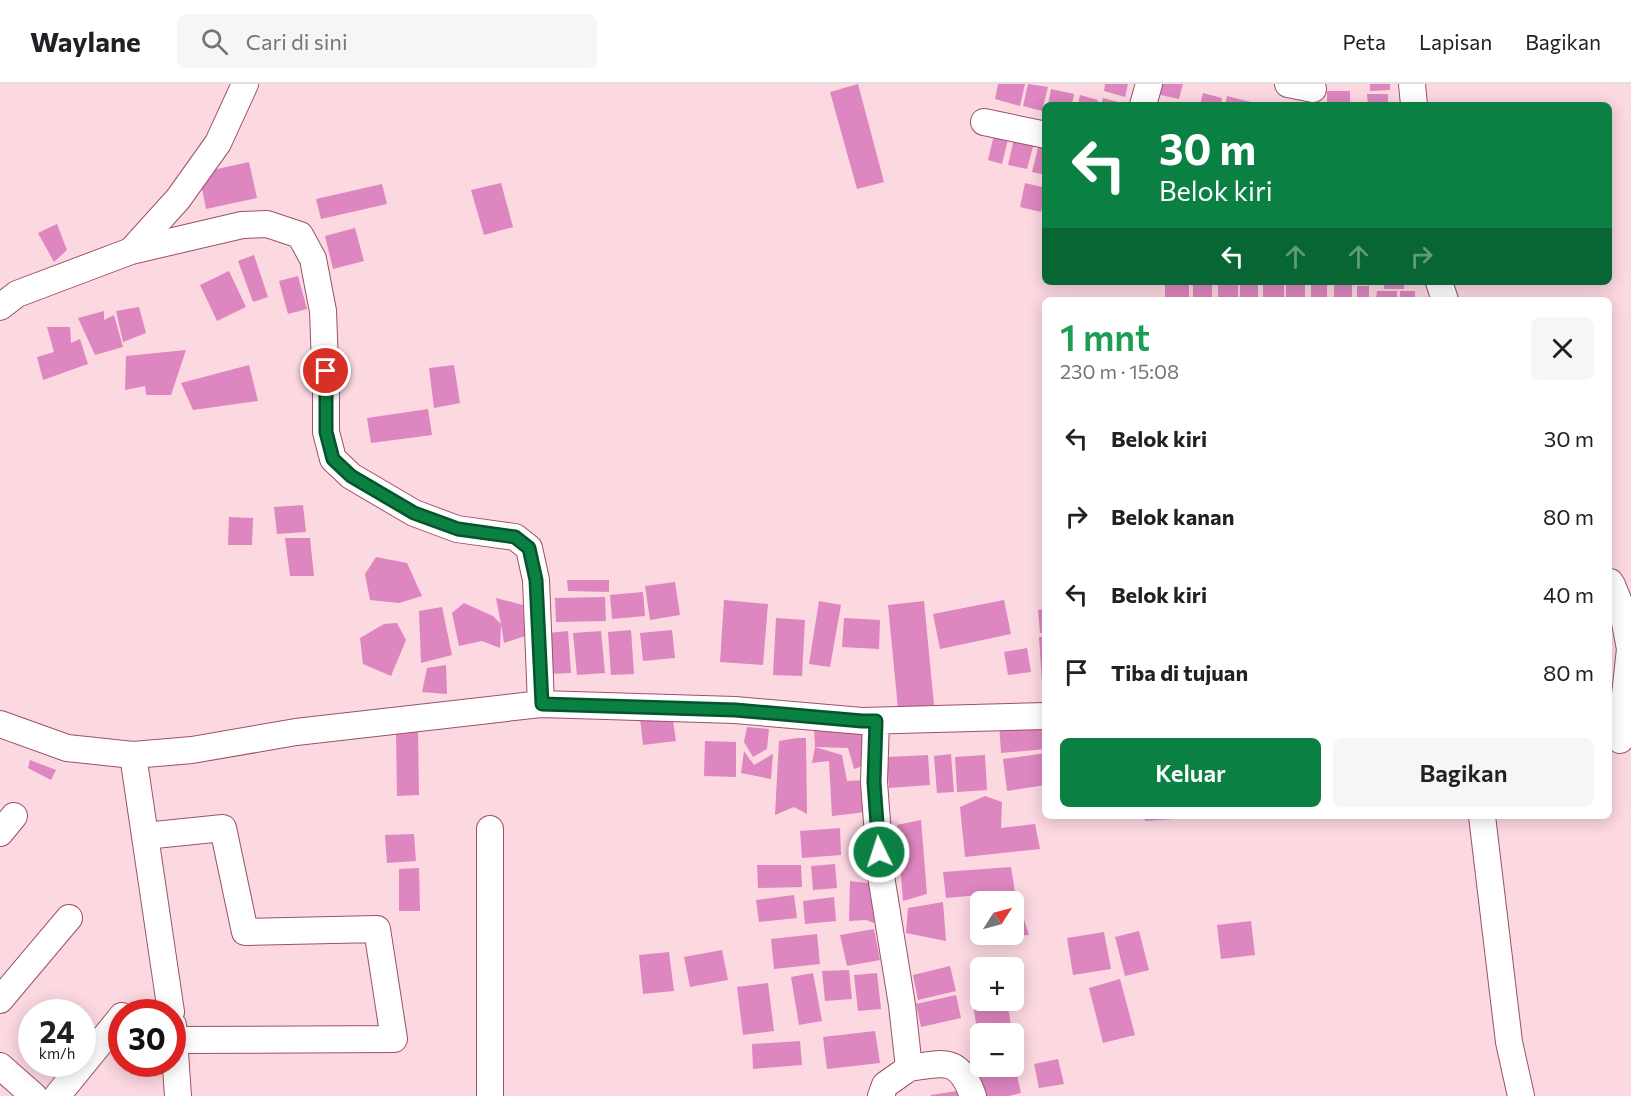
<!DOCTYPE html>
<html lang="id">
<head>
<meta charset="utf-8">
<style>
	:root { --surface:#fff; --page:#f6f6f6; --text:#202124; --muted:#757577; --line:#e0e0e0; --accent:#0b8043 }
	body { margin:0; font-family:Commissioner,sans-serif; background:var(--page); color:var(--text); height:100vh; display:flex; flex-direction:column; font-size:22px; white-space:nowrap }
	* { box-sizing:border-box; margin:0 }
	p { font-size:20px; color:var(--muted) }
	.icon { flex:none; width:33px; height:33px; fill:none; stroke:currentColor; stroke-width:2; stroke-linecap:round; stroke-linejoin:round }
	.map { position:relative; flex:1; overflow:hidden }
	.details { position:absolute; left:1042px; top:213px; width:570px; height:522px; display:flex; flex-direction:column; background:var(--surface); border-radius:9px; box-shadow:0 3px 15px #0003 }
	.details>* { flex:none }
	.top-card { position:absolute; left:1042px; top:18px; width:570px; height:183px; border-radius:9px; box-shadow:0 3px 15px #0003; background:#0b8043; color:#fff; overflow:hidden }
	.needle { width:39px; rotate:54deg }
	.controls { position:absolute; left:970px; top:807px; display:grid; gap:12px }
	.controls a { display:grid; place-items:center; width:54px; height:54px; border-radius:9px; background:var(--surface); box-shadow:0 3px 15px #0003; font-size:30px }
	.speed { position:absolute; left:18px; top:915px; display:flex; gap:12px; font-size:30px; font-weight:700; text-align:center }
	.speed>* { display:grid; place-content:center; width:78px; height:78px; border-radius:50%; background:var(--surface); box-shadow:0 3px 15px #0003; line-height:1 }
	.speed small { font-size:15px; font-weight:400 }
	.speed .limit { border:9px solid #d22; background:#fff; color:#111 }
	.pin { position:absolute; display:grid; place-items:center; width:51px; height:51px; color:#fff; margin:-26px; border:3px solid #fff; border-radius:50%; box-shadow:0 2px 6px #0007 }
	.me { position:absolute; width:66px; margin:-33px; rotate:356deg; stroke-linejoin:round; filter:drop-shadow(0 0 4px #0008) }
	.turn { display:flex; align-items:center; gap:21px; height:126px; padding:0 18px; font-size:27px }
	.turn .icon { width:78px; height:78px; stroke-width:2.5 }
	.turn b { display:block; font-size:42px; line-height:51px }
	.lanes { display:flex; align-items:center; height:57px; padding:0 18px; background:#0003; justify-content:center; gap:30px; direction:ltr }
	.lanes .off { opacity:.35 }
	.round { display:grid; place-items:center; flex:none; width:63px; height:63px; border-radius:9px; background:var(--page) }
	.head { display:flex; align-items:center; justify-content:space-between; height:102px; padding:0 18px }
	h1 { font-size:36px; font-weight:600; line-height:45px; color:#1e9e55 }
	.action { display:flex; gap:12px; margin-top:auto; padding:12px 18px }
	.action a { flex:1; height:69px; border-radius:9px; background:var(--accent); color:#fff; font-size:24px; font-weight:600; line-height:69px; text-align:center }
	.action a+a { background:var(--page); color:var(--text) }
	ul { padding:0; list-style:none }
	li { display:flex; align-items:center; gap:18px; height:78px; padding:0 18px }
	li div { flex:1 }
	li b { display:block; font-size:22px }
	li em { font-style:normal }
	header { display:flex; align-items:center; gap:36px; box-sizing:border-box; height:84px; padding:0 30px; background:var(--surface); border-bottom:2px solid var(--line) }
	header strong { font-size:28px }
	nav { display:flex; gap:33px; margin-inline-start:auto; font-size:21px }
	.search { width:420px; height:54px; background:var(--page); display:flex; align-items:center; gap:15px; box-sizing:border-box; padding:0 21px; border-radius:9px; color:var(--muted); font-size:22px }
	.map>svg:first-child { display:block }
	.building { fill:#dd86c0 }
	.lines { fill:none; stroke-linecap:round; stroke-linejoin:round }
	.street-casing { stroke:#9d5069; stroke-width:28 }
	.street { stroke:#fff; stroke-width:26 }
	.route-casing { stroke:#07532c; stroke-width:15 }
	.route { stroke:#0b8043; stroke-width:10 }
</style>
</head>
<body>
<header>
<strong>Waylane</strong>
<div class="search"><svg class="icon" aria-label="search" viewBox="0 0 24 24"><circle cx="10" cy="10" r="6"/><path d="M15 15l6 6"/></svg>Cari di sini</div>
<nav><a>Peta</a><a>Lapisan</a><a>Bagikan</a></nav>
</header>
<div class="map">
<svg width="1631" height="1012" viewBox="0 0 1631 1012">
	<rect width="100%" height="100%" fill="#fcd8e1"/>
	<path class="building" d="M858,0l26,98 -27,7 -27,-97z
		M998,0h27l-5,22 -25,-7z
		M1028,0l20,3 -6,24 -19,-5z
		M1105,0h23l-3,13 -21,-6z
		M1158,0h25l-4,15 -23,-5z
		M1370,0h20v6l-20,1z
		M1051,5l23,5 -2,11h-24z
		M1327,7h23v14h-23z
		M1203,9l19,5 -1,7h-21z
		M1367,10h21v11h-20z
		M1080,11l18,5 -1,5h-19z
		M1227,12l24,6v3h-26z
		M1103,14l19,5v2h-21z
		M995,47l14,4 -7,29 -14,-4z
		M1015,50l20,5 -8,30 -19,-4z
		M1039,60l7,1v30l-14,-3z
		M249,78l8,36 -51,11 -7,-36z
		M501,99l12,44 -29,8 -13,-45z
		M1025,99l21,5 -5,24 -21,-5z
		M382,100l5,20 -66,15 -5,-20z
		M57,140l10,26 -13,12 -16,-29z
		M355,144l9,33 -31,8 -8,-33z
		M254,171l14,42 -15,5 -15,-41z
		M229,187l17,36 -29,14 -17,-36z
		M298,192l9,33 -19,5 -9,-33z
		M1165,198h24v18h-24z
		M1193,198h19v18h-19z
		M1218,198h20v18h-20z
		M1240,198h18v18h-18z
		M1263,198h21v18h-21z
		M1286,198h19v18h-19z
		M1334,198h18v18h-18z
		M1384,198h20v7h-20z
		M1311,200h16v16h-16z
		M1357,202h12v14h-12z
		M1377,207h20v9h-21z
		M1400,207h15v9h-15z
		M139,223l7,26 -23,9 -7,-31z
		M104,227v9l10,-5 9,32 -28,8 -17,-37z
		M47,243h23l1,16 9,-4 8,25 -45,16 -6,-23 17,-5z
		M186,266l-15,45h-25l-1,-9 -20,4 1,-34z
		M249,281l9,36 -65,9 -12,-27z
		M454,281l6,38 -26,5 -5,-40z
		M428,325l4,26 -61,8 -4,-25z
		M303,421l3,27 -29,2 -3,-27z
		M229,433l24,1 -1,27h-24z
		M285,454h25l4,38h-24z
		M376,473l31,6 15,33 -23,7 -29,-3 -5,-26z
		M567,496h42v12l-41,-1z
		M675,498l5,33 -30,5 -5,-34z
		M643,508l2,24 -33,3 -2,-24z
		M605,513l1,24 -50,1 -1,-24z
		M496,514l27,7 2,31 -21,7 -3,-19 -1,24 -18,-7 -23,5 -7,-33 12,-10 29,13 8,8z
		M724,516l44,4 -5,61 -43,-3z
		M1004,516l7,34 -71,15 -7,-35z
		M819,517l22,4 -11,62 -21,-3z
		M924,517l10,104 -36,4 -10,-104z
		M442,523l10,48 -31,8 -2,-52z
		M1046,525v24h-6l-2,-23z
		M776,534l29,2 -3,56 -29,-1z
		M844,534l36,2 -1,29 -37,-2z
		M397,539l9,17 -15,36 -28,-12 -3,-26 24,-14z
		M631,546l3,44 -23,1 -3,-43z
		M672,546l3,28 -32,3 -3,-28z
		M568,547l3,42 -21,1 -2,-41z
		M601,547l4,42 -28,2 -4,-42z
		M1039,553h7v46h-4z
		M1027,564l4,24 -23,3 -4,-23z
		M446,581l1,29 -25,-2 5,-24z
		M672,630l4,27 -33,4 -3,-27z
		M1046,636v29l-45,4 -2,-30z
		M814,642l50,4 7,33 -17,6 -6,-21 -33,-1z
		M747,643l22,2 -2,20 -14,8 -9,-15z
		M396,647h22l1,64 -22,1z
		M797,654h9l1,76 -13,-7 -19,8 4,-74z
		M705,657l31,1v35l-32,-1z
		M815,663l27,8 5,26 20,-1 -1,32 -34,4 -3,-55 -17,2z
		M744,667l10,14 19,-11 -2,25 -30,-6z
		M1046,669v32l-39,6 -4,-32z
		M951,670l3,38 -17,1 -3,-37z
		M928,671l2,30 -41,3 -2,-31z
		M985,671l2,35 -30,2 -2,-35z
		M30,676l26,10 -5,10 -23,-12z
		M985,712l17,6 -1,26 34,-4 5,25 -75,8 -5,-50z
		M1144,732h30v3l-29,2z
		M921,736l6,74 -24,7 -6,-76z
		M840,744l1,27 -39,3 -2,-27z
		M414,750l2,27 -29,2 -2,-28z
		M835,780l2,24 -24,2 -2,-24z
		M757,781h44l1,22 -44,1z
		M1011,783l4,25 -69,6 -3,-26z
		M419,784l1,43h-21v-42z
		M850,797l25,3 -1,39 -8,-3 -17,1z
		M794,811l3,23 -38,4 -3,-22z
		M834,813l2,24 -31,3 -2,-23z
		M943,818l3,39 -40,-8 2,-25z
		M1014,819l5,1 10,31 -15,1z
		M1251,837l4,34 -34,4 -4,-34z
		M874,845l6,31 -33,6 -7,-31z
		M1139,847l10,39 -24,6 -10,-39z
		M1104,848l7,37 -38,6 -6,-37z
		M817,850l3,30 -46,5 -3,-30z
		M722,866l6,30 -38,7 -6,-30z
		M669,868l5,39 -31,3 -4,-39z
		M950,882l6,25 -38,9 -5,-25z
		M849,886l3,29 -27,2 -3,-30z
		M813,889l9,48 -23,4 -8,-48z
		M877,889l4,36 -23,2 -4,-36z
		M1120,895l15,56 -32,8 -14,-55z
		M768,899l6,48 -31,4 -6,-48z
		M956,911l5,23 -40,9 -5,-23z
		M994,916h13l4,25 -34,5 -4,-26z
		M875,947l5,32 -53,6 -4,-32z
		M981,956v28h-1l-7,-26z
		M800,957l2,24 -49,4 -1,-25z
		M1058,975l6,25 -25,4 -5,-24z
		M1012,982h3l6,27 -12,3h-26l-5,-22z
		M957,1007l1,5h-27v-1z"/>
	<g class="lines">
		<defs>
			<path id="street" d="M1288,0l25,5
				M1412,0l2,21
				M1143,21l6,-21
				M984,38l62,13
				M131,167l111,-26 25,-1 33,11 13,24 10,52 3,80v41l7,27 18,17 63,37 43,16 58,8 14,11 7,32 5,124
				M1439,198l6,18
				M0,223l17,-13 114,-43 47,-52 40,-56 27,-59
				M1610,498l2,3 11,27 7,37 -10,91
				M876,637l-2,61 7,94 21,129 7,63 -24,17 -4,11
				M0,640l67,24 66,7 59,-5 104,-18 245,-28 194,6 127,11 184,-5
				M133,671l38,257
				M1482,732l27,226 12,54
				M490,745v267
				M0,749l14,-17
				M145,752l78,-8 22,104 132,-3 17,110 -220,1
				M0,916l69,-82
				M173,941l5,71
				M0,982l34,30
				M909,984c35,-5 50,-12 64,28
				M57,1012l65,-80"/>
		</defs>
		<use href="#street" class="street-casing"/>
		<use href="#street" class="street"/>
	</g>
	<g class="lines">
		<defs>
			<path id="route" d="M326,287v61l7,27 18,17 63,37 44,16 57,8 14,11 7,32 6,124 193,6 127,11h14l-2,61 5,70"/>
		</defs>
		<use href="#route" class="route-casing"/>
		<use href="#route" class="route"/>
	</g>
</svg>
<div class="controls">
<a><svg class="needle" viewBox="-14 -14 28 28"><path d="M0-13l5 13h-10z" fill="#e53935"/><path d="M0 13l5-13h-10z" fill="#757577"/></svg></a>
<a>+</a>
<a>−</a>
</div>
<div class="speed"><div>24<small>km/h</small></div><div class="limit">30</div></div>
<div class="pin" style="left:326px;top:287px;background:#d93025"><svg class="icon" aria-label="arrive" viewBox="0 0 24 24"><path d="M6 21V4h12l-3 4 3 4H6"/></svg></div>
<svg class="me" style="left:879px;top:768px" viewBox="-20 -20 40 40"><circle r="17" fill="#0b8043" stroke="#fff" stroke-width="3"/><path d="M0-11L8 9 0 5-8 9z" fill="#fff"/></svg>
<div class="top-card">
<div class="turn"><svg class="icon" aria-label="left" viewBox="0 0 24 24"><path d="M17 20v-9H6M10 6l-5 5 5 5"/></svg><div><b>30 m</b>Belok kiri</div></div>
<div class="lanes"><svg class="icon" aria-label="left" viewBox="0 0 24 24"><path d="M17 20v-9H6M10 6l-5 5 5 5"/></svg><svg class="icon off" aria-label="ahead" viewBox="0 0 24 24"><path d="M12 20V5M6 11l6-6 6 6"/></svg><svg class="icon off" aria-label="ahead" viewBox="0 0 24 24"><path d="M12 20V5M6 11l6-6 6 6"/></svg><svg class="icon off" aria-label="right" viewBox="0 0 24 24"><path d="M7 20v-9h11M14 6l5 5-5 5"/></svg></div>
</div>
<section class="details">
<div class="head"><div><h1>1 mnt</h1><p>230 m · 15:08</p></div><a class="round"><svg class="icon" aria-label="close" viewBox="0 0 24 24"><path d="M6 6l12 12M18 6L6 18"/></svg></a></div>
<ul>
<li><svg class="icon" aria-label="left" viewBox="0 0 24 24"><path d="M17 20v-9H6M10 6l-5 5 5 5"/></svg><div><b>Belok kiri</b></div><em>30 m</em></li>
<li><svg class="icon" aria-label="right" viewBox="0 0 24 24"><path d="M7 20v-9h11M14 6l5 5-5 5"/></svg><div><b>Belok kanan</b></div><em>80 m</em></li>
<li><svg class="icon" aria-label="left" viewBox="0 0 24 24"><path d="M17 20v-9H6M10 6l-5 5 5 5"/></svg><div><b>Belok kiri</b></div><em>40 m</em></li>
<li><svg class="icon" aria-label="arrive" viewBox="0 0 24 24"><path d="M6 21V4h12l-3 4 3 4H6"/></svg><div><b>Tiba di tujuan</b></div><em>80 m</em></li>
</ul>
<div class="action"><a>Keluar</a><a>Bagikan</a></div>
</section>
</div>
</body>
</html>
